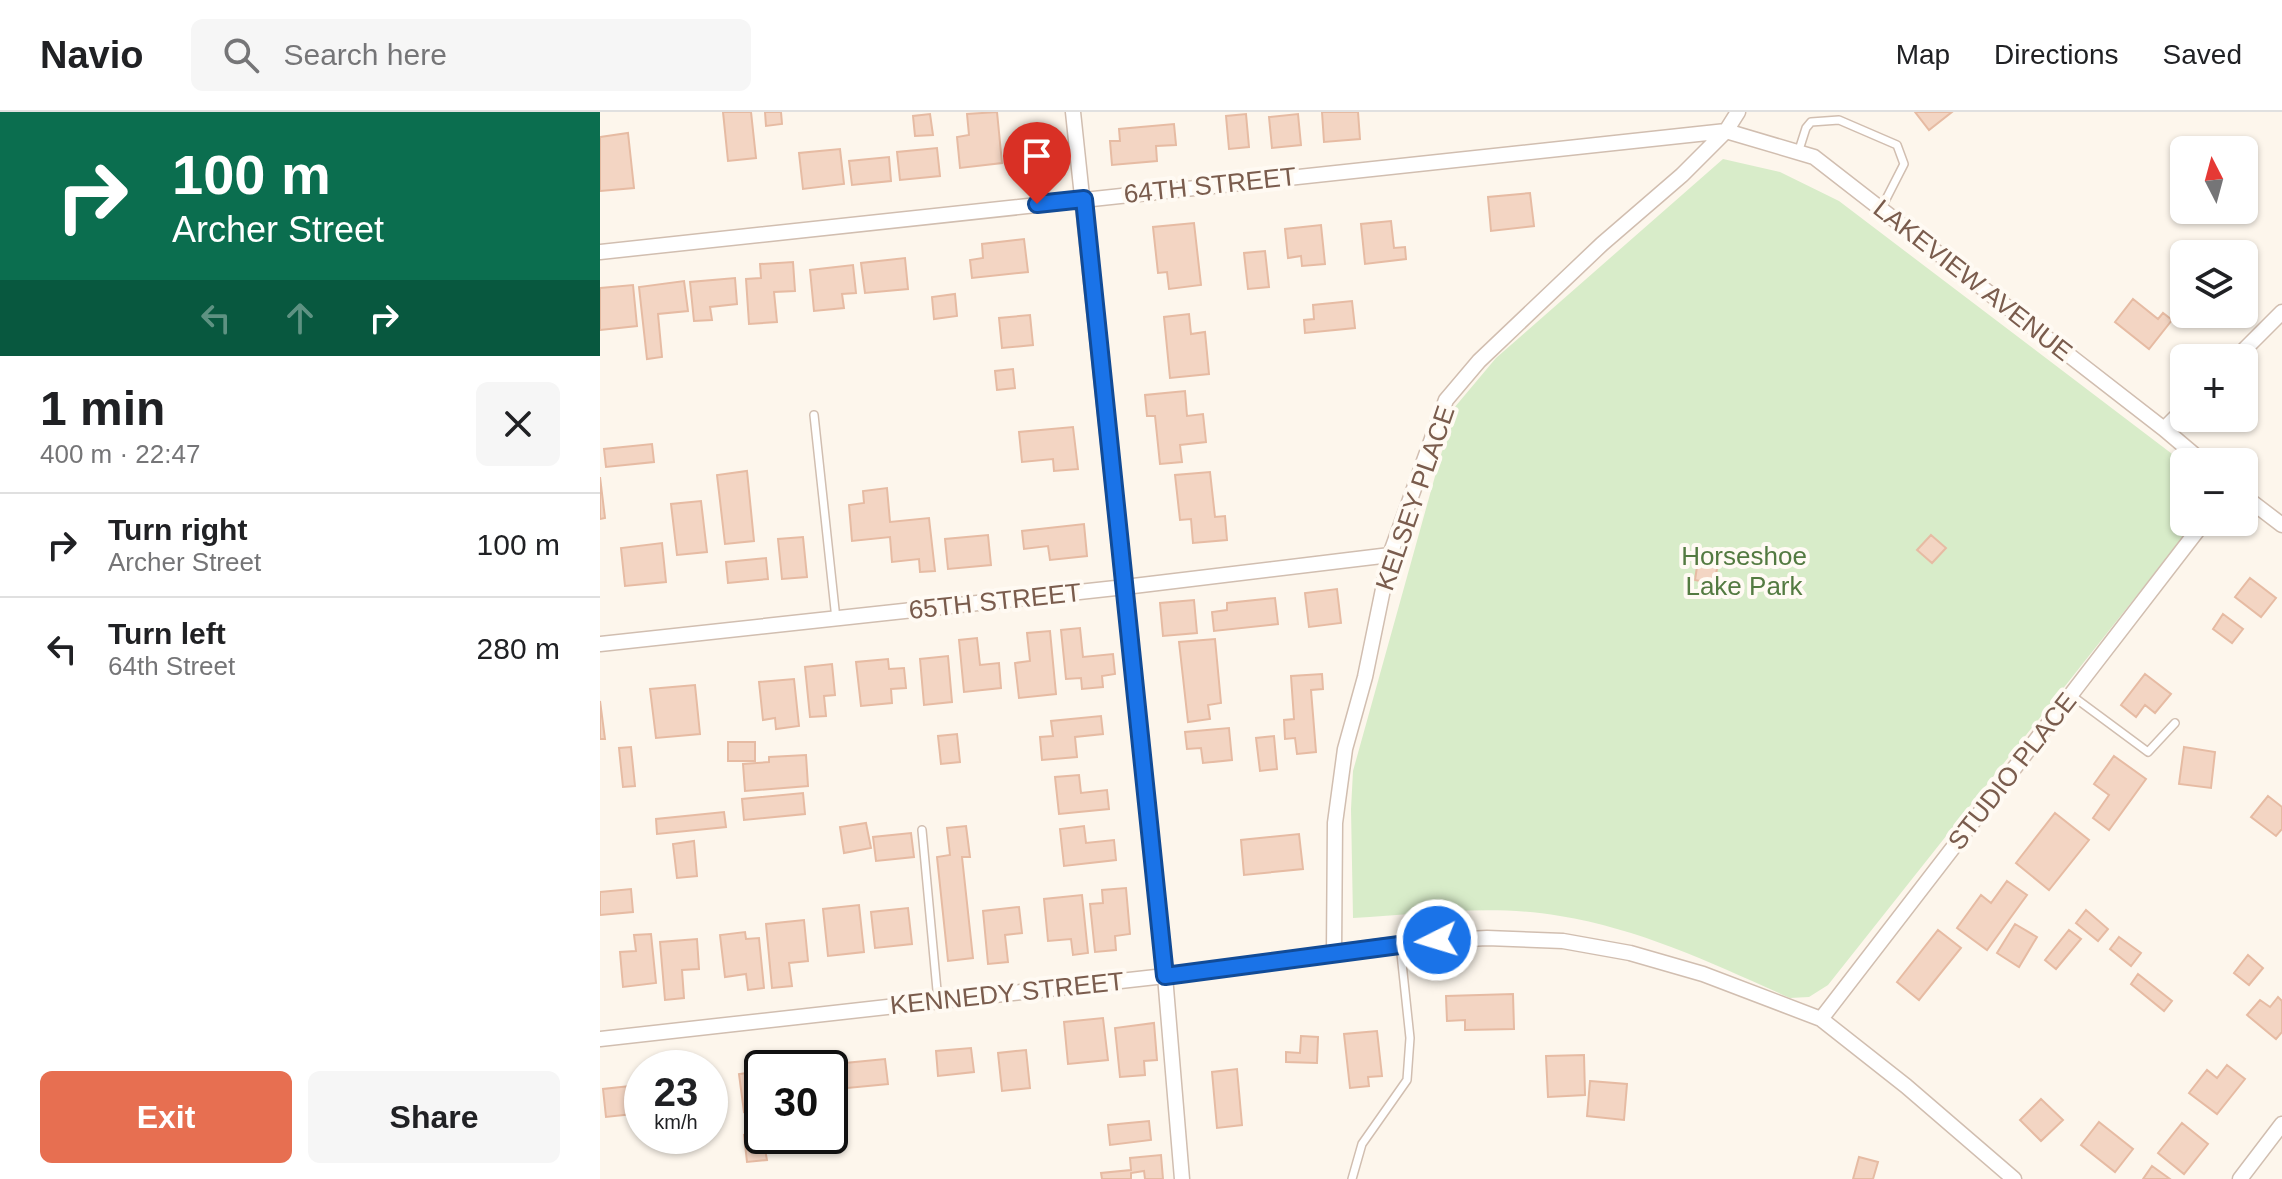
<!DOCTYPE html>
<html lang="en">
<head>
<meta charset="utf-8">
<style>
	:root { --surface:#fff; --page:#f6f6f6; --text:#202124; --muted:#757577; --line:#e0e0e0; --accent:#e76f51 }
	body { margin:0; font-family:Arial,sans-serif; background:var(--page); color:var(--text); height:100vh; display:flex; flex-direction:column; font-size:30px; white-space:nowrap }
	* { box-sizing:border-box; margin:0 }
	p { font-size:26px; color:var(--muted) }
	.icon { flex:none; width:44px; height:44px; fill:none; stroke:currentColor; stroke-width:2; stroke-linecap:round; stroke-linejoin:round }
	.map { position:relative; flex:1; overflow:hidden }
	.details { display:flex; flex-direction:column; background:var(--surface); width:600px }
	.details>* { flex:none }
	.guide { background:#0b6e4f; color:#fff; overflow:hidden }
	.needle { width:52px; rotate:354deg }
	.controls { position:absolute; left:1570px; top:24px; display:grid; gap:16px }
	.controls a { display:grid; place-items:center; width:88px; height:88px; border-radius:12px; background:var(--surface); box-shadow:0 2px 6px #0004; font-size:40px }
	.speed { position:absolute; left:24px; top:938px; display:flex; gap:16px; font-size:40px; font-weight:700; text-align:center }
	.speed>* { display:grid; place-content:center; width:104px; height:104px; border-radius:50%; background:var(--surface); box-shadow:0 2px 6px #0004; line-height:1 }
	.speed small { font-size:20px; font-weight:400 }
	.speed .limit { border:4px solid #111; border-radius:12px; background:#fff; color:#111 }
	.pin { position:absolute; display:grid; place-items:center; width:68px; height:68px; color:#fff; margin:-82px -34px; border-radius:50% 50% 50% 0; rotate:-45deg; box-shadow:0 0 8px #0007 }
	.pin .icon { rotate:45deg }
	.me { position:absolute; width:88px; margin:-44px; rotate:265deg; stroke-linejoin:round; filter:drop-shadow(0 0 6px #0008) }
	.turn { display:flex; align-items:center; gap:28px; height:168px; padding:0 40px; font-size:36px }
	.turn .icon { width:104px; height:104px; stroke-width:2.5 }
	.turn b { display:block; font-size:56px; line-height:68px }
	.lanes { display:flex; align-items:center; height:76px; padding:0 40px; background:#0003; justify-content:center; gap:40px; direction:ltr }
	.lanes .off { opacity:.35 }
	.round { display:grid; place-items:center; flex:none; width:84px; height:84px; border-radius:12px; background:var(--page) }
	.summary { display:flex; align-items:center; justify-content:space-between; height:136px; padding:0 40px }
	h1 { font-size:48px; font-weight:700; line-height:60px }
	.action { display:flex; gap:16px; margin-top:auto; padding:16px 40px }
	.action a { flex:1; height:92px; border-radius:12px; background:var(--accent); color:#fff; font-size:32px; font-weight:700; line-height:92px; text-align:center }
	.action a+a { background:var(--page); color:var(--text) }
	ul { padding:0; list-style:none }
	li { display:flex; align-items:center; gap:24px; height:104px; padding:0 40px; border-top:2px solid var(--line) }
	li div { flex:1 }
	li b { display:block; font-size:30px }
	li em { font-style:normal }
	header { display:flex; align-items:center; gap:48px; box-sizing:border-box; height:112px; padding:0 40px; background:var(--surface); border-bottom:2px solid var(--line) }
	header strong { font-size:38px }
	nav { display:flex; gap:44px; margin-inline-start:auto; font-size:28px }
	.search { width:560px; height:72px; background:var(--page); display:flex; align-items:center; gap:20px; box-sizing:border-box; padding:0 28px; border-radius:12px; color:var(--muted); font-size:30px }
	main { display:flex; flex:1; min-height:0 }
	.map>svg:first-child { display:block }
	.green { fill:#d8ecc9 }
	.building { fill:#f3d5c3; stroke:#e6bba3; stroke-width:2 }
	.lines { fill:none; stroke-linecap:round; stroke-linejoin:round }
	.service-casing { stroke:#d1beb0; stroke-width:10 }
	.minor-casing { stroke:#d1beb0; stroke-width:17 }
	.service { stroke:#fff; stroke-width:7 }
	.minor { stroke:#fff; stroke-width:14 }
	.route-casing { stroke:#114b97; stroke-width:20 }
	.route { stroke:#1a73e8; stroke-width:14 }
	.labels { text-anchor:middle; stroke-width:8; stroke-linejoin:round; paint-order:stroke }
	.street-label { font-size:26px; fill:#7a5c4d; stroke:#fffaf3 }
	.park-label { font-size:26px; fill:#537a41; stroke:#fffaf3 }
</style>
</head>
<body>
<header>
<strong>Navio</strong>
<div class="search"><svg class="icon" aria-label="search" viewBox="0 0 24 24"><circle cx="10" cy="10" r="6"/><path d="M15 15l6 6"/></svg>Search here</div>
<nav><a>Map</a><a>Directions</a><a>Saved</a></nav>
</header>
<main>
<section class="details">
<div class="guide">
<div class="turn"><svg class="icon" aria-label="right" viewBox="0 0 24 24"><path d="M7 20v-9h11M14 6l5 5-5 5"/></svg><div><b>100 m</b>Archer Street</div></div>
<div class="lanes"><svg class="icon off" aria-label="left" viewBox="0 0 24 24"><path d="M17 20v-9H6M10 6l-5 5 5 5"/></svg><svg class="icon off" aria-label="ahead" viewBox="0 0 24 24"><path d="M12 20V5M6 11l6-6 6 6"/></svg><svg class="icon" aria-label="right" viewBox="0 0 24 24"><path d="M7 20v-9h11M14 6l5 5-5 5"/></svg></div>
</div>
<div class="summary"><div><h1>1 min</h1><p>400 m · 22:47</p></div><a class="round"><svg class="icon" aria-label="close" viewBox="0 0 24 24"><path d="M6 6l12 12M18 6L6 18"/></svg></a></div>
<ul>
<li><svg class="icon" aria-label="right" viewBox="0 0 24 24"><path d="M7 20v-9h11M14 6l5 5-5 5"/></svg><div><b>Turn right</b><p>Archer Street</p></div><em>100 m</em></li>
<li><svg class="icon" aria-label="left" viewBox="0 0 24 24"><path d="M17 20v-9H6M10 6l-5 5 5 5"/></svg><div><b>Turn left</b><p>64th Street</p></div><em>280 m</em></li>
</ul>
<div class="action"><a>Exit</a><a>Share</a></div>
</section>
<div class="map">
<svg width="1682" height="1067" viewBox="0 0 1682 1067">
	<rect width="100%" height="100%" fill="#fdf6ec"/>
	<path class="green" d="M1123,47l57,13 59,29 345,262v59h11l-367,463 -19,12 -19,1c-74,-33 -149,-69 -230,-82 -68,-12 -139,-2 -207,2l-2,-109 2,-38 101,-363 42,-50z"/>
	<path class="building" d="M123,0h28l5,46 -28,3z
		M165,0h16l1,12 -16,2z
		M397,0l5,51 -42,5 -3,-31 12,-2 -2,-21z
		M722,0h36l2,27 -36,3z
		M1315,0h37l-23,18z
		M330,2l3,21 -18,1 -2,-20z
		M646,2l3,33 -20,2 -3,-33z
		M698,2l3,31 -29,3 -3,-31z
		M574,12l2,21 -20,1 1,15 -45,4 -2,-24h10l-1,-12z
		M28,21l6,55 -34,3v-54z
		M337,36l3,28 -40,4 -3,-28z
		M240,37l4,35 -41,5 -4,-36z
		M289,45l2,24 -39,4 -3,-24z
		M930,81l4,33 -43,5 -3,-34z
		M791,109l3,27 11,-1 1,12 -41,5 -4,-40z
		M594,111l7,62 -32,4 -2,-17 -9,1 -5,-46z
		M721,113l4,39 -23,2 -1,-10 -13,2 -3,-29z
		M424,127l4,33 -56,6 -2,-18 13,-2 -1,-14z
		M665,139l4,36 -21,2 -4,-36z
		M305,146l3,31 -43,4 -4,-30z
		M193,150l2,29 -21,1 3,30 -28,2 -3,-45 15,-1 -1,-14z
		M253,153l3,28 -14,1 2,14 -30,3 -4,-41z
		M135,166l2,26 -27,3 2,13 -18,1 -4,-39z
		M84,169l4,30 -30,3 4,43 -15,2 -8,-72z
		M33,173l4,41 -37,4v-42z
		M355,182l2,22 -23,3 -2,-22z
		M1533,187l25,20 5,-6 9,7 -23,29 -34,-27z
		M752,189l3,27 -50,5 -1,-13 10,-1 -1,-14z
		M589,202l2,20 14,-2 4,42 -39,4 -6,-61z
		M430,203l3,30 -31,3 -3,-30z
		M413,257l2,19 -18,2 -2,-19z
		M585,279l2,25 16,-2 3,28 -26,3 2,17 -22,2 -5,-48h-8l-2,-21z
		M473,315l5,42 -24,2 -1,-12 -31,3 -3,-30z
		M52,332l2,18 -48,5 -2,-18z
		M147,359l7,70 -29,3 -8,-69z
		M610,360l5,45 10,-1 2,24 -34,3 -2,-24 -11,1 -5,-45z
		M0,365l5,41 -5,1z
		M287,376l3,34 39,-4 6,53 -15,1 -1,-13 -27,3 -2,-25 -38,4 -3,-36 15,-2 -1,-12z
		M101,389l6,51 -30,3 -6,-51z
		M484,412l3,32 -37,4 -2,-14 -24,3 -2,-18z
		M388,423l3,30 -43,4 -3,-30z
		M1331,423l15,13 -14,15 -15,-13z
		M203,425l4,40 -25,2 -4,-40z
		M62,431l4,39 -41,4 -4,-38z
		M166,446l2,21 -40,4 -2,-21z
		M1098,448l20,4 -4,20 -19,-4z
		M1650,466l26,20 -15,19 -26,-20z
		M737,477l4,34 -32,4 -4,-34z
		M675,486l3,26 -64,7 -2,-19 15,-2v-7z
		M594,488l3,33 -34,3 -3,-33z
		M1623,502l20,15 -11,14 -19,-14z
		M480,516l3,29 30,-3 2,20 -13,2 1,11 -21,2 -1,-11 -15,1 -5,-49z
		M450,519l6,63 -37,4 -4,-35 15,-2 -3,-28z
		M377,526l3,27 19,-2 2,25 -37,4 -5,-52z
		M615,527l6,64 -13,2 2,14 -22,3 -9,-80z
		M348,544l4,46 -28,3 -4,-46z
		M288,547l1,10 15,-1 2,20 -15,1 1,14 -31,3 -5,-44z
		M232,552l3,31 -11,1 2,20 -16,1 -5,-50z
		M722,562l1,15 -12,1 5,62 -19,2 -2,-16 -10,1 -1,-19 10,-1 -3,-43z
		M1545,562l26,20 -16,19 -10,-8 -9,12 -15,-12z
		M194,567l5,47 -23,3 -1,-11 -12,2 -4,-38z
		M95,573l5,49 -44,4 -6,-49z
		M0,589l5,38h-5z
		M501,604l2,18 -28,3 2,20 -35,3 -2,-23 13,-1 -2,-15z
		M629,616l3,32 -29,3 -2,-15 -14,1 -2,-17z
		M357,622l3,28 -19,2 -3,-28z
		M674,624l3,33 -17,2 -4,-33z
		M128,630h27v19h-27z
		M31,635l4,39 -12,1 -4,-39z
		M1584,635l31,5 -4,36 -32,-4z
		M206,643l2,31 -63,5 -2,-27 26,-2v-5z
		M1514,644l32,23 -37,51 -16,-12 16,-23 -15,-11z
		M479,663l2,18 26,-3 2,19 -50,5 -4,-37z
		M203,681l2,21 -61,6 -2,-21z
		M1668,684l14,11v22l-6,7 -25,-19z
		M124,700l2,15 -69,7 -1,-15z
		M1455,701l34,27 -40,50 -33,-27z
		M266,711l5,25 -27,5 -4,-26z
		M366,714l4,31h-8l11,101 -25,3 -11,-104 13,-2 -3,-27z
		M484,714l2,17 28,-3 2,20 -52,6 -4,-37z
		M311,721l3,24 -38,4 -3,-24z
		M699,722l4,35 -59,6 -3,-35z
		M94,729l3,35 -20,2 -4,-34z
		M1407,769l20,14 -40,55 -30,-22 24,-33 10,8z
		M526,776l4,46 -15,2 1,14 -21,2 -5,-48 13,-1 -1,-13z
		M31,777l2,23 -33,3v-23z
		M482,783l6,58 -15,2 -2,-16 -23,2 -4,-42z
		M259,793l5,47 -36,4 -5,-47z
		M419,795l3,26 -17,2 3,27 -20,2 -5,-53z
		M308,796l4,36 -37,4 -4,-36z
		M1486,798l22,19 -10,12 -22,-18z
		M204,808l4,41 -19,2 3,23 -20,2 -6,-64z
		M1415,812l22,13 -18,30 -22,-14z
		M1338,818l23,18 -42,52 -22,-18z
		M1469,818l12,9 -25,30 -11,-9z
		M145,820l1,7 13,-1 5,50 -16,2 -2,-16 -21,3 -5,-42z
		M51,822l5,49 -33,4 -3,-35 16,-1 -2,-16z
		M1519,825l22,16 -10,13 -21,-17z
		M97,827l2,30 -17,1 2,28 -19,2 -5,-58z
		M1648,843l15,13 -14,17 -15,-12z
		M1538,862l34,27 -8,10 -33,-27z
		M913,882l1,35 -49,1v-10l-18,1 -1,-25z
		M1678,885l4,4v31l-6,7 -29,-24 13,-15 10,7z
		M503,906l5,42 -40,4 -4,-42z
		M554,911l3,37 -13,1 1,14 -25,2 -5,-49z
		M777,919l5,45 -14,1 1,9 -19,2 -6,-54z
		M701,924l17,1 -1,26 -31,-1v-10l14,1z
		M371,936l3,24 -36,4 -2,-25z
		M426,938l4,38 -28,3 -4,-38z
		M984,943l1,40 -37,2 -2,-41z
		M195,947l1,9h-27l-1,-6z
		M285,947l3,25 -51,5 -2,-25z
		M1627,953l18,14 -28,35 -28,-21 18,-23 10,8z
		M637,957l5,56 -25,3 -5,-56z
		M162,959v38l-18,3 -5,-38z
		M990,969l37,3 -3,36 -37,-4z
		M39,973l3,28 -36,4 -3,-28z
		M1441,987l22,21 -22,21 -21,-21z
		M549,1009l2,19 -41,5 -2,-20z
		M1499,1010l34,27 -18,23 -34,-27z
		M1582,1011l26,21 -24,30 -26,-21z
		M162,1021l5,27 -20,2 -3,-27z
		M561,1043l2,24h-18l-1,-8 -13,2v6h-29l-1,-6 30,-3 -1,-12z
		M1259,1045l19,5 -5,17h-20z
		M1552,1054l18,13h-27z"/>
	<g class="lines">
		<defs>
			<path id="service" d="M1198,41l8,-25 5,-6 28,-2 58,25 7,19 -23,45
				M214,303l22,204
				M1471,583l77,57 27,-29
				M322,718l16,171
				M752,1067l10,-35 45,-64 3,-42 -10,-94"/>
			<path id="minor" d="M473,0l92,864 17,203
				M0,140l1126,-121 88,26 350,272 39,33
				M1636,246l46,-46
				M1564,317l20,-20
				M1644,384l38,29
				M0,532l525,-57 265,-32
				M734,841l1,-130 10,-74 20,-72 25,-122 56,-155 33,-39 123,-117 80,-69 44,-44 12,-19
				M1221,907l383,-497
				M0,927l565,-63 247,-34 75,-4 76,3 67,12 73,21 118,45 85,67 108,93
				M1640,1067l42,-55"/>
		</defs>
		<use href="#service" class="service-casing"/>
		<use href="#minor" class="minor-casing"/>
		<use href="#service" class="service"/>
		<use href="#minor" class="minor"/>
	</g>
	<g class="lines">
		<defs>
			<path id="route" d="M437,92l47,-5 81,777 272,-36"/>
		</defs>
		<use href="#route" class="route-casing"/>
		<use href="#route" class="route"/>
	</g>
	<g class="labels">
		<g class="street-label">
			<text transform="translate(610 73) rotate(-6)" y="9">64TH STREET</text>
			<text transform="translate(1373 168) rotate(38)" y="9">LAKEVIEW AVENUE</text>
			<text transform="translate(815 386) rotate(-71)" y="9">KELSEY PLACE</text>
			<text transform="translate(395 489) rotate(-6)" y="9">65TH STREET</text>
			<text transform="translate(1412 659) rotate(-52)" y="9">STUDIO PLACE</text>
			<text transform="translate(407 881) rotate(-6)" y="9">KENNEDY STREET</text>
		</g>
		<g class="park-label">
			<text x="1144" y="453">Horseshoe<tspan x="1144" dy="30">Lake Park</tspan></text>
		</g>
	</g>
</svg>
<div class="controls">
<a><svg class="needle" viewBox="-14 -14 28 28"><path d="M0-13l5 13h-10z" fill="#e53935"/><path d="M0 13l5-13h-10z" fill="#757577"/></svg></a>
<a><svg class="icon" aria-label="layers" viewBox="0 0 24 24"><path d="M12 4l9 5-9 5-9-5zM3 14l9 5 9-5"/></svg></a>
<a>+</a>
<a>−</a>
</div>
<div class="speed"><div>23<small>km/h</small></div><div class="limit">30</div></div>
<div class="pin" style="left:437px;top:92px;background:#d93025"><svg class="icon" aria-label="arrive" viewBox="0 0 24 24"><path d="M6 21V4h12l-3 4 3 4H6"/></svg></div>
<svg class="me" style="left:837px;top:828px" viewBox="-20 -20 40 40"><circle r="17" fill="#1a73e8" stroke="#fff" stroke-width="3"/><path d="M0-11L8 9 0 5-8 9z" fill="#fff"/></svg>
</div>
</main>
</body>
</html>
